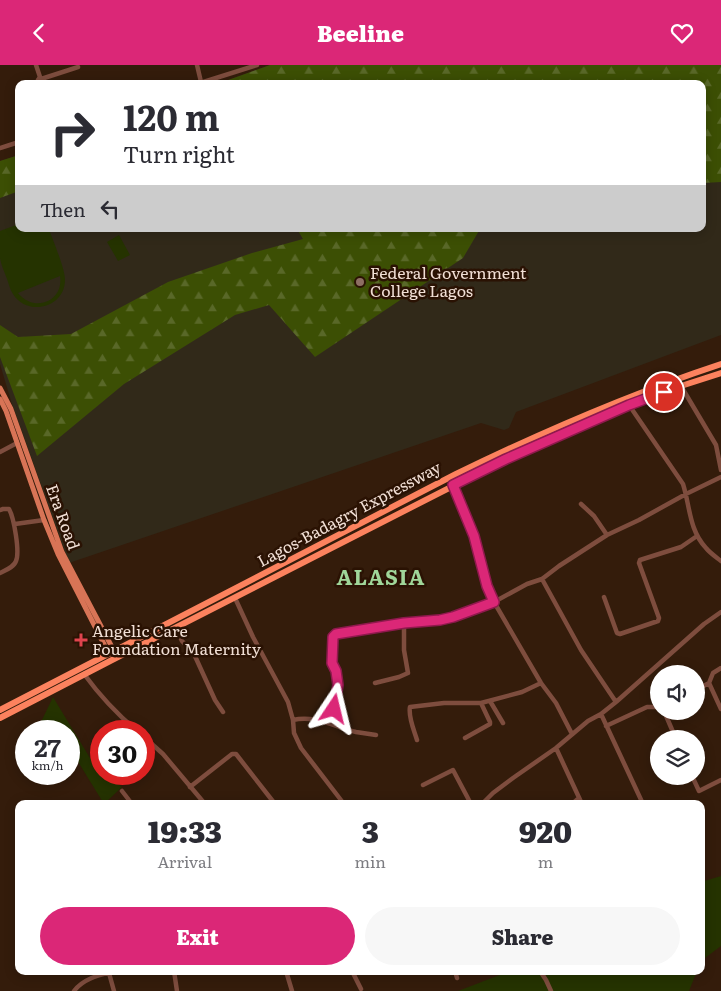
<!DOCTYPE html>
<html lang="en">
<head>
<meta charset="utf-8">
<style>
	:root { --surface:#fff; --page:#f7f7f7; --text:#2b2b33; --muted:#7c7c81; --accent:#db2777 }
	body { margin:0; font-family:Literata,serif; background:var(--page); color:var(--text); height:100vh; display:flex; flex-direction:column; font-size:19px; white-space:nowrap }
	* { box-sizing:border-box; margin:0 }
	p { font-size:16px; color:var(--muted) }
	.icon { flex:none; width:28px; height:28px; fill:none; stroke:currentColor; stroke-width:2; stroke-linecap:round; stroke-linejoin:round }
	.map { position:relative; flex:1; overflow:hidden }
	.details { position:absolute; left:15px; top:735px; width:690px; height:175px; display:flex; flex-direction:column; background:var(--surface); border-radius:10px; box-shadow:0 2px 12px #0003 }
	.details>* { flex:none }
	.banner { position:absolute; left:15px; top:15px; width:691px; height:152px; border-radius:10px; box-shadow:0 2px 12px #0003; background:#fff; color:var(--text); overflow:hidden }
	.tools { position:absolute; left:650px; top:600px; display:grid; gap:10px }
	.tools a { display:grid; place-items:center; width:55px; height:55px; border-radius:50%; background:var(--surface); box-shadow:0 2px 12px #0003; font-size:25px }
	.speed { position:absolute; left:15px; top:655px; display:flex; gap:10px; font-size:25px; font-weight:700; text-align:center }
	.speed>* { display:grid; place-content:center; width:65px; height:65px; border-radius:50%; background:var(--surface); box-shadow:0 2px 12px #0003; line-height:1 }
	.speed small { font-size:12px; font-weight:400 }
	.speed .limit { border:8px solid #d22; background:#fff; color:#111 }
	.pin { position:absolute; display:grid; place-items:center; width:42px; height:42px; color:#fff; margin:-21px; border:2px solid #fff; border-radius:50%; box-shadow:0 1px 5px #0007 }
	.me { position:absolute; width:55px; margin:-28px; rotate:10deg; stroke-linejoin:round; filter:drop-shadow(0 0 4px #0008) }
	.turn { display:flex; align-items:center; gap:18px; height:105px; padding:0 25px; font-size:22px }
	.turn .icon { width:65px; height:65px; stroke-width:2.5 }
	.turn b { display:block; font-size:35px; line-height:42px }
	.then { display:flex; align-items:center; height:48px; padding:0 25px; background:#0003; gap:10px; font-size:19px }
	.eta { display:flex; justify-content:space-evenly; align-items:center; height:85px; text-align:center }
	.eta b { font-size:30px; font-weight:800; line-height:35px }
	.cta { display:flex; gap:10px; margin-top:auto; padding:10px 25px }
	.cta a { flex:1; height:58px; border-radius:30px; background:var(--accent); color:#fff; font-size:20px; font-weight:800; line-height:58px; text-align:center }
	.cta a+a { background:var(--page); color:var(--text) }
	header { display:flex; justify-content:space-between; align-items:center; height:65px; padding:0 25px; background:var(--accent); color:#fff; font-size:22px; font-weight:800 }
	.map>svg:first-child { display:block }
	.education { fill:#312919 }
	.green { fill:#253300; fill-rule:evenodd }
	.forest { fill:url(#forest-firs) }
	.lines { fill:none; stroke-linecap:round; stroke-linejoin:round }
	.minor { stroke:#7e4d3e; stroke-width:4.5 }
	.major { stroke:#d87456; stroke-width:5 }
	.highway { stroke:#fc825e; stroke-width:6 }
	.route-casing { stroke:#8e194d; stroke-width:12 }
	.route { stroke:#db2777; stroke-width:9 }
	.education-dot { fill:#8d6e63; stroke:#2a1203; stroke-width:2 }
	.health-dot { fill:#e0444e; stroke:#2a1203; stroke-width:2 }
	.labels { text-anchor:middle; stroke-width:5; stroke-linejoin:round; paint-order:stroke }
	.poi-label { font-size:16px; fill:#f1dfd5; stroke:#2a1203; text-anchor:start }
	.street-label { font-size:16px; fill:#f1dfd5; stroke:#2a1203 }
	.district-label { font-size:21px; font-weight:bold; letter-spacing:1px; fill:#a0d699; stroke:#2a1203 }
</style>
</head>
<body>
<header><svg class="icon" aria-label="back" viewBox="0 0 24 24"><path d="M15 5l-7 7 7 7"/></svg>Beeline<svg class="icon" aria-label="heart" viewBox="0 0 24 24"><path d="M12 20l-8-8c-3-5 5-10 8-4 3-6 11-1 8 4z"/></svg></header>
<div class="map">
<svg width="721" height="926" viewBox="0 0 721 926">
	<defs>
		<pattern id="forest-firs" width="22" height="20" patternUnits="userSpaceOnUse" patternTransform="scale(1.25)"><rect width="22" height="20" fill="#3c4f04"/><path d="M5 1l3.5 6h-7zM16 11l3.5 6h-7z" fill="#596828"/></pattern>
	</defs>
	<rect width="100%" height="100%" fill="#341c0b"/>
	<path class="education" d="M270,0h451v270l-205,77 -7,16 -5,2 -23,-7 -412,140 -58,-162 -11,-37v-203l19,-6v74h683v-145h-485z"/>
	<path class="green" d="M19,159v5h30c4,12 16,39 16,51 0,28 -38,37 -52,14 -3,-4 -4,-10 -6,-15 -2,-6 -6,-14 -7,-21 0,-9 0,-18 0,-27zM60,211c4,26 -26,37 -42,17z
		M119,170l11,20 -12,6 -11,-19z
		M53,632l37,61 11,10v6h6l15,13 -18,17 -32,-52 -3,-3v-18h-18l-10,-9z
		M721,811v70l-20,15v-79z
		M510,906h187l-8,20h-231z"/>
	<path class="forest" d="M270,0h451v117l-18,1 -1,-99h-485z
		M19,90v36l-19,7v-37z
		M297,164h183l-17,29 -148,99 -46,-52 -34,10 -111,69 -87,72 -37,-99v-32l18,12 53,-3 97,-52 84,-29 51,-14z"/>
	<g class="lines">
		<path class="minor" d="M36,0l4,12 -2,3 1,4
			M197,0l4,17
			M38,15l40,-13
			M197,19l60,-19
			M0,83l19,-6
			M681,321l35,59 5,25
			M629,340l54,79c7,22 6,46 23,64 4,5 10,9 15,13
			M0,387l17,-9
			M453,420l21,51 13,50 7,16 47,81 15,20 16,31
			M581,439l13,12 13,19
			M0,445l3,-1h6c5,9 11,43 7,52 -2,6 -10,9 -16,12
			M15,459l29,-4
			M542,514l39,71 35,52
			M604,532l13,36 3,1 38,-13 1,-3 -20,-55 1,-3 41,-13 16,-11
			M235,533l18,39 35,65 5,18 1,13 7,15 43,56
			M176,563l6,13 12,13 21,46 8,12
			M84,609c16,22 33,40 53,57
			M375,618l24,-6 9,-4 -4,-23v-27
			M709,618l12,26
			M696,625l13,-7 4,-10 8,-5
			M490,636l13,22
			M664,646l12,28
			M601,649l42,90
			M293,655c23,-5 42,7 63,12 7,1 13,2 20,3
			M331,659l7,-39 -2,-14 -3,-9v-25l2,-3 69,-11 37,-3 53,-18 33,-18 15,-5 17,-13 48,-31 32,-15 47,-26 35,-17
			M606,661l41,-19h12
			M144,672l19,17 42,50
			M465,673l25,-14v-2l-9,-19
			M417,675c-3,-10 -9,-23 -7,-33l34,-4h37l41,-11 19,-9
			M556,683l26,56
			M144,686l8,-7
			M121,710l1,-1
			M692,711l7,15 22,-11
			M423,720l30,-15 18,34
			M190,722l42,-33h4l39,50
			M122,726l10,13
			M482,739l11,-11 20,-15 43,-30 32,-27 13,-7 15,-12 88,-78 17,-12
			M572,739l7,-6
			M174,906l3,20
			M286,906l6,20
			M352,906l9,18
			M455,906l2,7
			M540,906l6,9 5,11
			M109,908l5,18
			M74,926c10,-13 26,-16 41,-20"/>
		<path class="major" d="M0,323l11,21 51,143 52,99
			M0,334l6,12 38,109 14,34 51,100"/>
		<path class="highway" d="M0,645l456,-236c86,-42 174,-80 265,-110
			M0,653l114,-59 392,-200 123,-54 52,-19 40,-13"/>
	</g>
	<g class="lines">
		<defs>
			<path id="route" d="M334,644l4,-24 -2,-14 -4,-8 1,-26 3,-3 68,-11 36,-3 13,-3 41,-15 -7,-16 -13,-50 -21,-51 53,-26 123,-54 35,-13"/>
		</defs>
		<use href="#route" class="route-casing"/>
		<use href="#route" class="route"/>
	</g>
	<circle class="education-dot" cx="360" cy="217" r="5"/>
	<path class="health-dot" d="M78.5 567.5h5v5h5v5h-5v5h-5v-5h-5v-5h5z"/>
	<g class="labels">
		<g class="poi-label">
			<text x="370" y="214">Federal Government<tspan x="370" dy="18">College Lagos</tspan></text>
			<text x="92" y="572">Angelic Care<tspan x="92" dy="18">Foundation Maternity</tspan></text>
		</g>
		<g class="street-label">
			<text transform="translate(349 449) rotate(-28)" y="6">Lagos-Badagry Expressway</text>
			<text transform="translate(63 452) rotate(70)" y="6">Era Road</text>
		</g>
		<g class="district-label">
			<text x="381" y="520">ALASIA</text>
		</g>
	</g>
</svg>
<div class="tools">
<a><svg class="icon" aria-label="sound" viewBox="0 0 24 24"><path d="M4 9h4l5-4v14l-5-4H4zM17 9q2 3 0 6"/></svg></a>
<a><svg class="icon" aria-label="layers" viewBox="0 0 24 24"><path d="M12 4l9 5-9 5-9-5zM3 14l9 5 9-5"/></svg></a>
</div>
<div class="speed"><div>27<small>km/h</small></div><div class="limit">30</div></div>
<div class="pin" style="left:664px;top:327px;background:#d93025"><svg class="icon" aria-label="arrive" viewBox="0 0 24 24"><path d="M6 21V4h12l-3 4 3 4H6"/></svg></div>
<svg class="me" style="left:334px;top:644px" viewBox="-20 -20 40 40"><path d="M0-17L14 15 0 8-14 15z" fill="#db2777" stroke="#fff" stroke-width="4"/></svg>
<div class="banner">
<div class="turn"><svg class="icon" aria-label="right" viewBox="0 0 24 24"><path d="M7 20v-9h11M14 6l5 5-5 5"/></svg><div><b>120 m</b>Turn right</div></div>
<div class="then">Then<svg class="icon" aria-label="left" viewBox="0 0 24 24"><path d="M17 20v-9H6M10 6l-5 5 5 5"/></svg></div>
</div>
<section class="details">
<div class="eta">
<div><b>19:33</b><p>Arrival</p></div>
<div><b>3</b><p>min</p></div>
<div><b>920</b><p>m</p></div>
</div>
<div class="cta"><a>Exit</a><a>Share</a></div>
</section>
</div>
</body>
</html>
